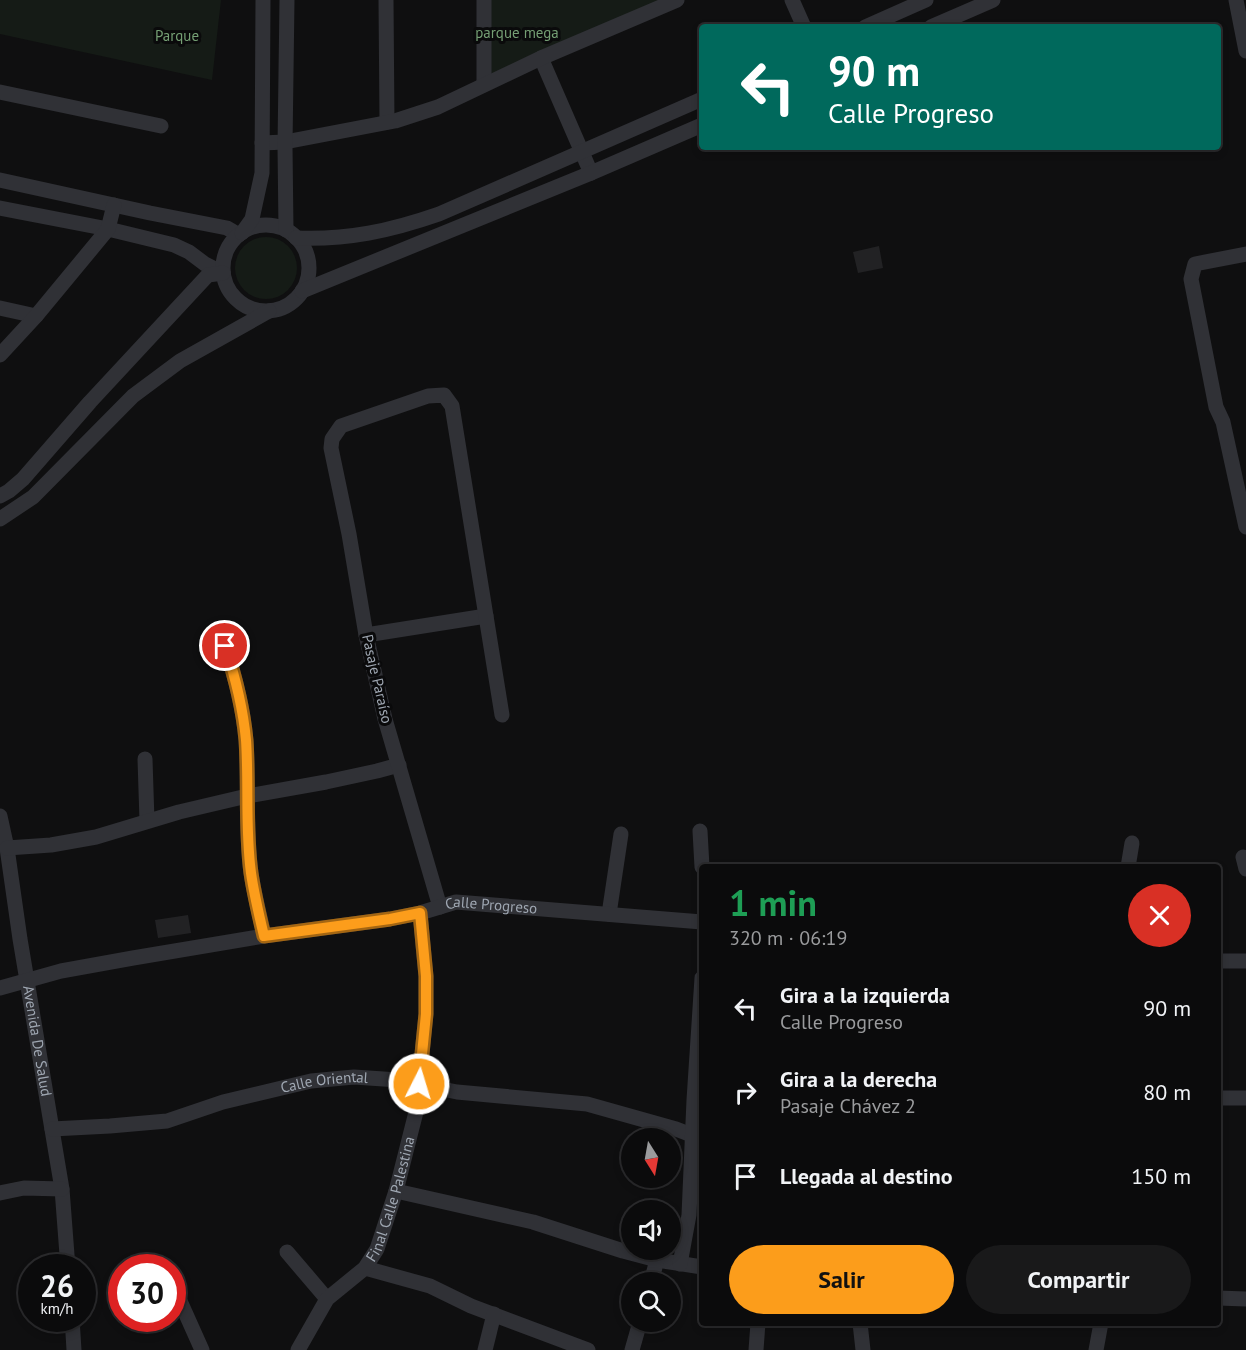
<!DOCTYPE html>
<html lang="es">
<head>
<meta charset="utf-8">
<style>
	:root { --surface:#0b0b0c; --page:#19191a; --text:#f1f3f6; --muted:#9a9b9d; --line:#2b2b2d; --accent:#fc9d1b }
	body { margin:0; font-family:"PT Sans",sans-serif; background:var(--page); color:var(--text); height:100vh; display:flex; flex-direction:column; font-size:22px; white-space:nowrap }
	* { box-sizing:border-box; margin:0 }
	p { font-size:20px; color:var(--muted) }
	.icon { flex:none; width:33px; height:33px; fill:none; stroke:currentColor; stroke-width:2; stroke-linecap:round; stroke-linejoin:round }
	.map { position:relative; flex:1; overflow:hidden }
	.panel { position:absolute; left:699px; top:864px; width:522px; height:462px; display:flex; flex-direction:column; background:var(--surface); border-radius:6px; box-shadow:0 3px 9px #0003,0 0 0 2px var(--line) }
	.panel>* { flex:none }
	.banner { position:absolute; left:699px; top:24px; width:522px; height:126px; border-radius:6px; box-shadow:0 3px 9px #0003,0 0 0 2px var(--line); background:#00695c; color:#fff; overflow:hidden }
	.needle { width:39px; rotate:169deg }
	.controls { position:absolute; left:621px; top:1128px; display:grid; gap:12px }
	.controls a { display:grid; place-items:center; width:60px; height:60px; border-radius:50%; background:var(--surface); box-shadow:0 3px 9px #0003,0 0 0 2px var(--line); font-size:30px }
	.speed { position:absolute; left:18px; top:1254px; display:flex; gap:12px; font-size:30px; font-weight:700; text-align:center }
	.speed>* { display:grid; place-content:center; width:78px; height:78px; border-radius:50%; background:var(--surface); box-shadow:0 3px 9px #0003,0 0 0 2px var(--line); line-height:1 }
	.speed small { font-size:15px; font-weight:400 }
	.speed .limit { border:9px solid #d22; background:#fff; color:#111 }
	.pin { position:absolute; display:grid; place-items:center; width:51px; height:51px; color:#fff; margin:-26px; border:3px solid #fff; border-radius:50%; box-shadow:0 2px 6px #0007 }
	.me { position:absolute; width:66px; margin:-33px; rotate:5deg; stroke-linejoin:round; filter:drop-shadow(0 0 4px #0008) }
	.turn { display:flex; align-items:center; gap:21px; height:126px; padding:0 30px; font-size:27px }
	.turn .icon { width:78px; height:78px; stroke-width:2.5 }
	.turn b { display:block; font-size:42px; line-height:51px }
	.round { display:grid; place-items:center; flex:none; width:63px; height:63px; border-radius:32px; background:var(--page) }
	.overview { display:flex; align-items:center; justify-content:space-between; height:102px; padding:0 30px }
	h1 { font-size:36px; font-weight:700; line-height:45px; color:#1e9e55 }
	.cta { display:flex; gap:12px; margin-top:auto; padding:12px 30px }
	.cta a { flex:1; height:69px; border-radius:36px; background:var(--accent); color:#111; font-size:24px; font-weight:700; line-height:69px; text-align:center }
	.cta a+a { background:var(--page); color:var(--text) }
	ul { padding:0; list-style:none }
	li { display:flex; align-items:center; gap:18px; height:84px; padding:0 30px }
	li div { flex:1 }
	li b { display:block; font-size:22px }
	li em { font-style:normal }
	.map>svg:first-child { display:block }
	.green { fill:#151b16 }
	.building { fill:#222224 }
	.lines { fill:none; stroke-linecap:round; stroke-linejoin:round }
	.street { stroke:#303136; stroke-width:15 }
	.route-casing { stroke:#a46612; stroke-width:15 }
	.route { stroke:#fc9d1b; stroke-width:10 }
	.labels { text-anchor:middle; stroke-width:6; stroke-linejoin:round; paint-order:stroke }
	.park-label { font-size:15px; fill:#759f74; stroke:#0a0a0b }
	.street-label { font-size:15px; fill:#9fa7b2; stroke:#0a0a0b }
</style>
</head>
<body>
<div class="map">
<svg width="1246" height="1350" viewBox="0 0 1246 1350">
	<rect width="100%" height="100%" fill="#0f0f10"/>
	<path class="green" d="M0,0h221l-9,80 -212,-46z
		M484,0h193l-193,84z
		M235 268a31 31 0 1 1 62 0a31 31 0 1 1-62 0Z"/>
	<path class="building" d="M879,246l4,22 -25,5 -5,-21z
		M188,915l3,18 -33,5 -3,-18z"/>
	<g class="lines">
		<g class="street">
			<path d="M386,0l1,122"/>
			<path d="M484,0v84"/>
			<path d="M792,0l12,27"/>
			<path d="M1236,0l10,51"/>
			<path d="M865,27l61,-27"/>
			<path d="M931,27l62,-27"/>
			<path d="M541,58l50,115"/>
			<path d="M0,92l161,34"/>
			<path d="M262,143l23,-1 110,-21 43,-14 103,-49 136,-58"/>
			<path d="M0,180l150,33 77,15 12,7"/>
			<path d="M0,208l108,21 66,16 15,7 16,12 18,9"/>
			<circle cx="266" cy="268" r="43"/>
			<path d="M286,230l-1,-84 2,-146"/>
			<path d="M242,233l10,-14 10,-46 1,-173"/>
			<path d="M296,238c52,2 94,-7 143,-24l263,-115"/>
			<path d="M1246,254l-51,10 -4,15 25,128 7,15 23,105"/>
			<path d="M302,291l289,-118 111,-48"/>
			<path d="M0,308l36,8"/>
			<path d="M0,355l36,-39 72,-87 6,-24"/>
			<path d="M0,496l9,-5 14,-12 67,-77 118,-127 15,-2"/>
			<path d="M0,519l33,-22 100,-101 47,-35 89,-50"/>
			<path d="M220,630c12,36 23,73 26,111 3,44 -1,88 5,132 3,21 9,42 13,63"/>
			<path d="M366,635l120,-19"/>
			<path d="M145,759l2,62"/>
			<path id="s1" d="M0,816l7,32 13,91 42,250 6,79"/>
			<path d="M700,831l2,36"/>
			<path d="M7,848l44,-3 45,-8 83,-25 68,-16 79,-14 51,-11 22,-6"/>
			<path d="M1243,857l3,12"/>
			<path d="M1128,867l4,-24"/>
			<path d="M440,907l-55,-188 -19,-84 -17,-101 -18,-86 1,-9 9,-13 87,-30 16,-1 8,11 50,309"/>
			<path d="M609,914l12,-80"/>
			<path d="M1218,961h28"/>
			<path id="s2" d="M0,988l61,-17 72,-13 131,-22 126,-17 30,-6 36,-11 246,20"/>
			<path d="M1218,1098h28"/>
			<path id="s3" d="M52,1129l58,-3 57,-5 56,-19 88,-21 43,-4 44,3 59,12 130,12 89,25 26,10"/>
			<path d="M396,1191l137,31 90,29 34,9 45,7"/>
			<path d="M0,1193l24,-5 38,1"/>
			<path d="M287,1252l40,47"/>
			<path d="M680,1264l9,-49 5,-115 8,-122"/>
			<path d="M365,1268l65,18 41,20 117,44"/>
			<path d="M651,1282l6,-22"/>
			<path d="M172,1283l30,67"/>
			<path d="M1218,1298l28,1"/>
			<path d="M72,1318l2,32"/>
			<path d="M860,1323l3,27"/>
			<path id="s4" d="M298,1350l29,-51 38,-31 12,-19 19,-58 20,-79 10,-98v-37l-6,-64"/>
			<path d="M485,1350l9,-36"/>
			<path d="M632,1350l8,-28"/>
			<path d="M756,1350l2,-27"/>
			<path d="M1096,1350l5,-27"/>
		</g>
	</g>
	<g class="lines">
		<defs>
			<path id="route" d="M225,646c10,30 18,62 21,94 3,44 -1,89 5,133 3,21 8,42 13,63l126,-17 30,-6 6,63v38l-7,70"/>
		</defs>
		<use href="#route" class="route-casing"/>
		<use href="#route" class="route"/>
	</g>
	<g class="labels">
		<g class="park-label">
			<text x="517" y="38">parque mega</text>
			<text x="177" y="41">Parque</text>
		</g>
		<g class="street-label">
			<text transform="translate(377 679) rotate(77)" y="5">Pasaje Paraíso</text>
			<text dy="5" stroke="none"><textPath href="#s2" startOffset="500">Calle Progreso</textPath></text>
			<text dy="5" stroke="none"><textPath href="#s1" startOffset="228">Avenida De Salud</textPath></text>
			<text dy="5" stroke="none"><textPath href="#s3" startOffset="278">Calle Oriental</textPath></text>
			<text dy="5" stroke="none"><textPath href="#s4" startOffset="182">Final Calle Palestina</textPath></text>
		</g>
	</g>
</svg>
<div class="controls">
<a><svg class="needle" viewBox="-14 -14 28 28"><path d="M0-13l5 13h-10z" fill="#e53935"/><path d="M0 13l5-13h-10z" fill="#9a9b9d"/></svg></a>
<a><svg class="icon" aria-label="sound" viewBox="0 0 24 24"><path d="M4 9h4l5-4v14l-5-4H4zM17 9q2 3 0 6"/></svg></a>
<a><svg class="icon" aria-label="search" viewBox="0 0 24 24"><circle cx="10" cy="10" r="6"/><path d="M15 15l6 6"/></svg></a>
</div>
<div class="speed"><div>26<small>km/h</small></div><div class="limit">30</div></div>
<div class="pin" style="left:225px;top:646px;background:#d93025"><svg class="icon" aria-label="arrive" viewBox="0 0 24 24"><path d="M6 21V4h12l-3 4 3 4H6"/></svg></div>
<svg class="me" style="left:419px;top:1084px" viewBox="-20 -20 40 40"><circle r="17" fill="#fc9d1b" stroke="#fff" stroke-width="3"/><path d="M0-11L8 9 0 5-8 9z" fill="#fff"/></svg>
<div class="banner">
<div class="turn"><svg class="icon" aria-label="left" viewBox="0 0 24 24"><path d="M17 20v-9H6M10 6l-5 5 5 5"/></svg><div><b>90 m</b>Calle Progreso</div></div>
</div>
<section class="panel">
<div class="overview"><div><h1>1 min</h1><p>320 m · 06:19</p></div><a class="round" style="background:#d93025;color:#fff"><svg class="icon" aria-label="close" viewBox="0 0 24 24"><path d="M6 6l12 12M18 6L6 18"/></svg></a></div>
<ul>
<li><svg class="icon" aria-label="left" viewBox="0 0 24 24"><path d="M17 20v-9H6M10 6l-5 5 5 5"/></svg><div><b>Gira a la izquierda</b><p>Calle Progreso</p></div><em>90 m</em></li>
<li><svg class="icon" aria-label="right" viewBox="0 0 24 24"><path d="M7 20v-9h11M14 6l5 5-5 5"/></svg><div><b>Gira a la derecha</b><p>Pasaje Chávez 2</p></div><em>80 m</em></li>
<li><svg class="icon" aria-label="arrive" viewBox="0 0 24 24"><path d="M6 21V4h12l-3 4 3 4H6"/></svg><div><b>Llegada al destino</b></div><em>150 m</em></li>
</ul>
<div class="cta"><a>Salir</a><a>Compartir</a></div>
</section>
</div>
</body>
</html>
